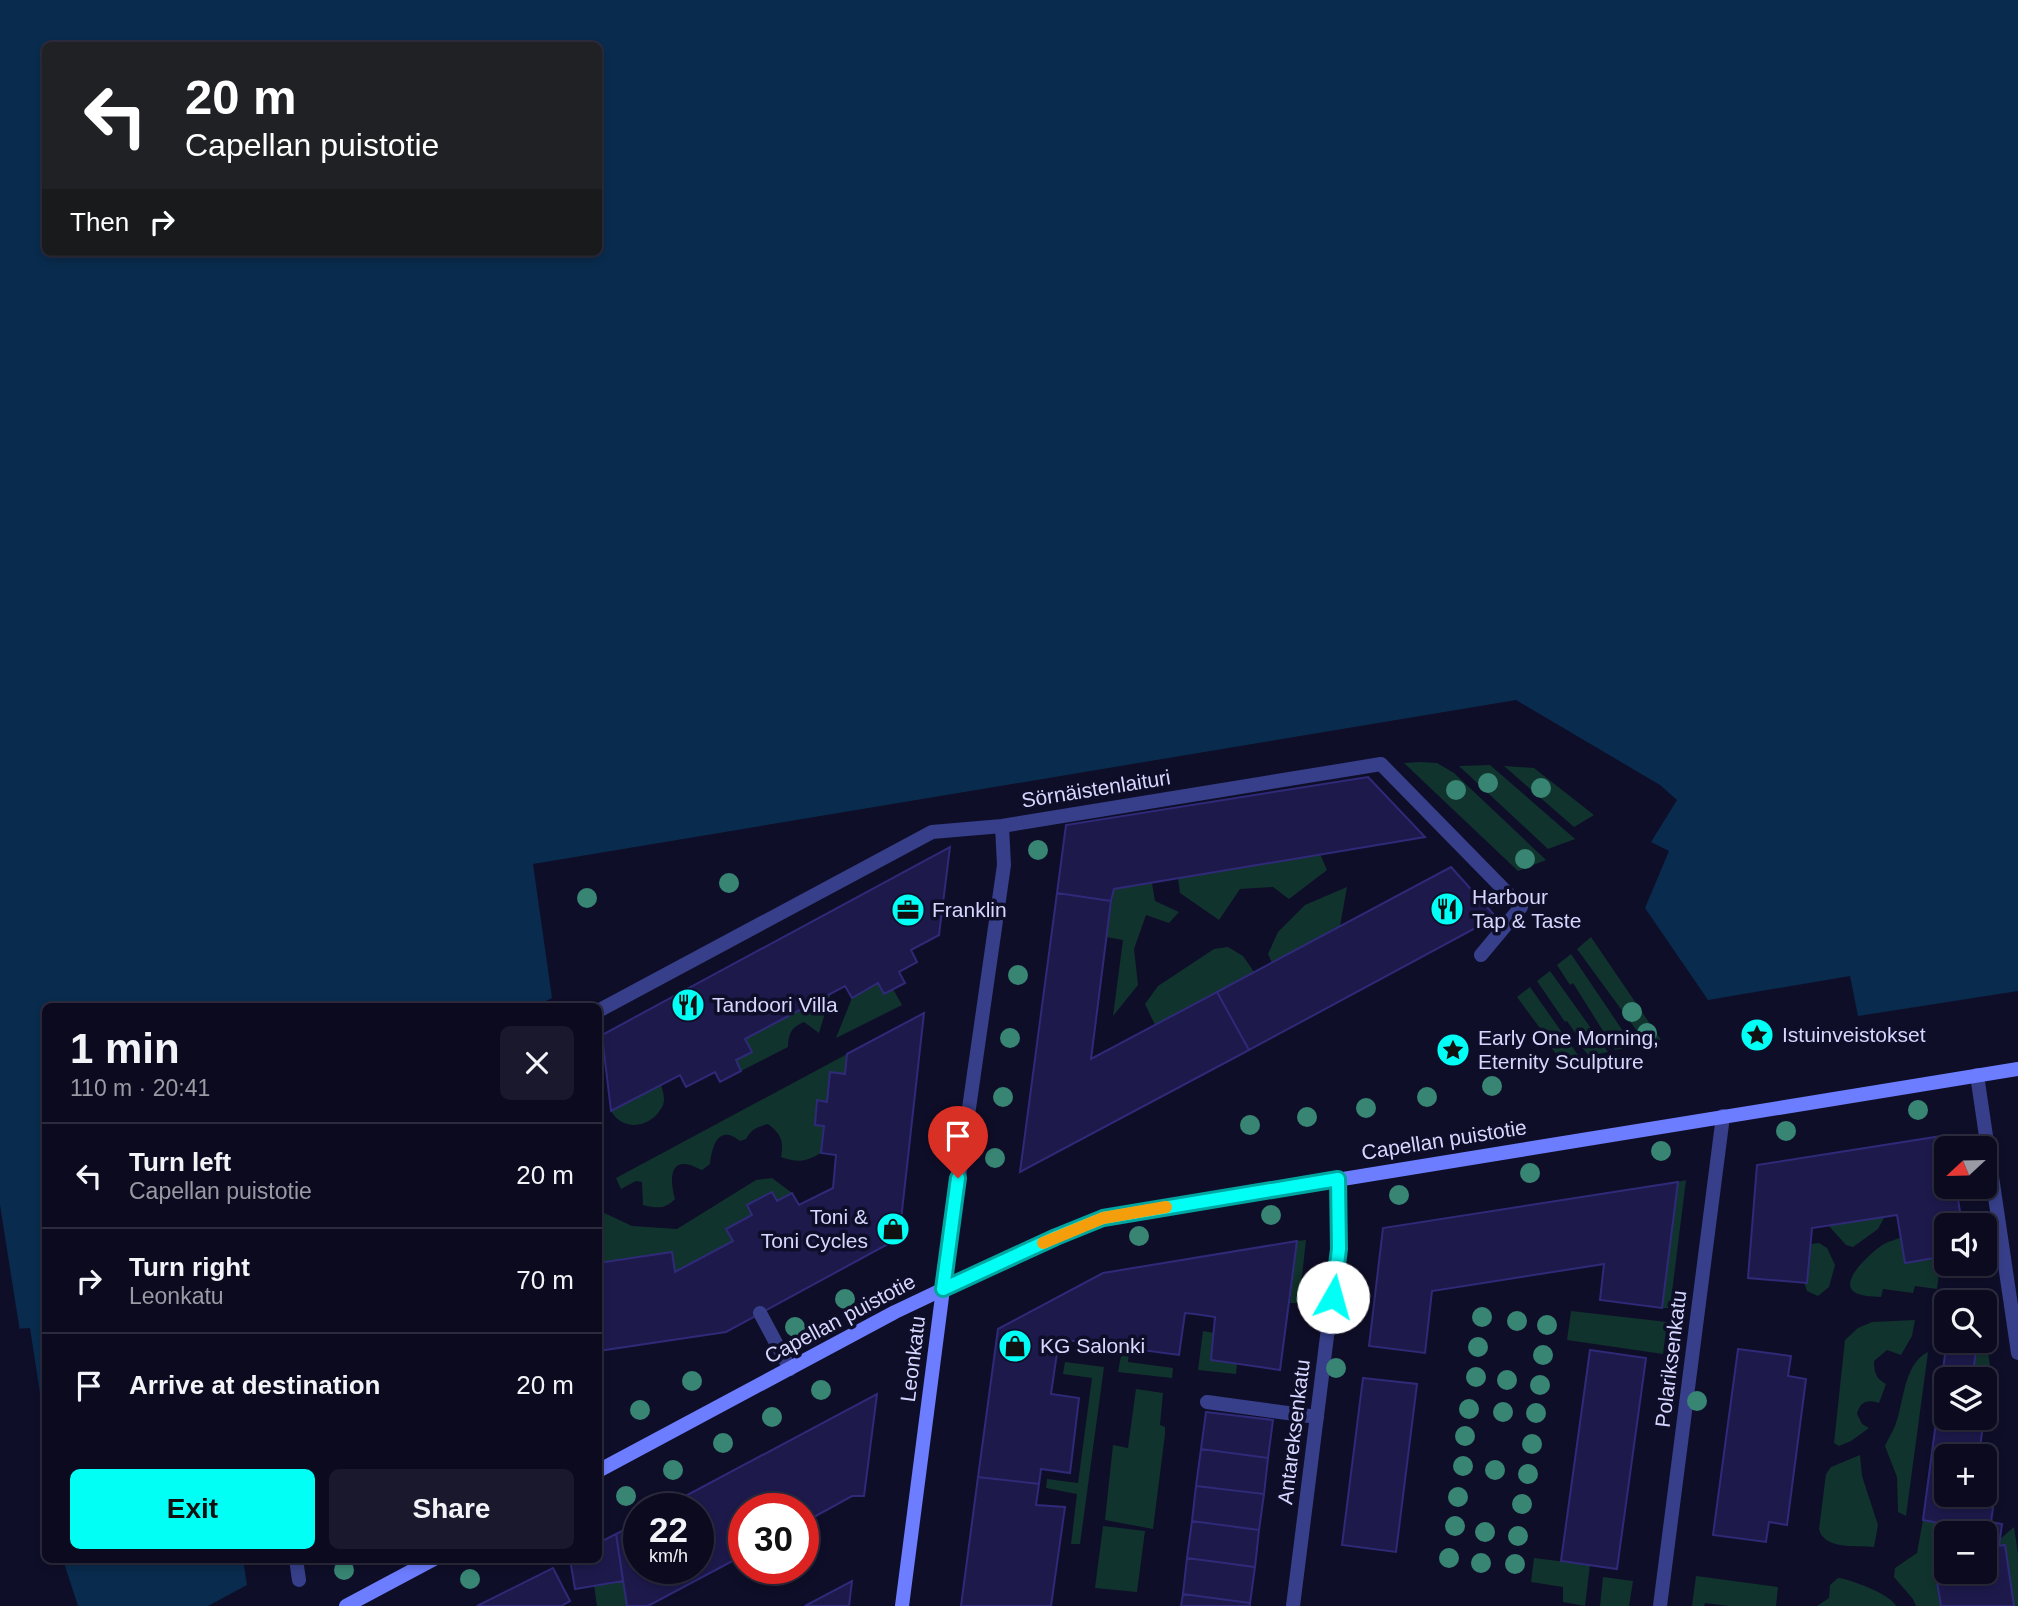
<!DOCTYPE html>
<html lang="en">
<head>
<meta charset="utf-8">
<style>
	:root { --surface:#0b0a1f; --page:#19182c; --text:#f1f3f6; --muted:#9a9aa4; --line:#2b2b3d; --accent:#02fff6 }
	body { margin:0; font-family:Arial,sans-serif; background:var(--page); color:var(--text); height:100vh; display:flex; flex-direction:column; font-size:26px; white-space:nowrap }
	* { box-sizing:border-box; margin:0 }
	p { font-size:23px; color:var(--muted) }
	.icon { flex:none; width:38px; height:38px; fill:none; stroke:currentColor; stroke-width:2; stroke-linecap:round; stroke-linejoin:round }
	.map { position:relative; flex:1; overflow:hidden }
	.drawer { position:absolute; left:42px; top:1003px; width:560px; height:560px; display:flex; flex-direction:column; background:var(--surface); border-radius:10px; box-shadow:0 4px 10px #0003,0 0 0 2px var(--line) }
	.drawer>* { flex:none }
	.hud { position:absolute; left:42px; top:42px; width:560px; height:214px; border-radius:10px; box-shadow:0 4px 10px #0003,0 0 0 2px var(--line); background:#202124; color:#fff; overflow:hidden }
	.needle { width:46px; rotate:248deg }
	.fabs { position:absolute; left:1934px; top:1136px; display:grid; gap:14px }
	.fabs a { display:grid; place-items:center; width:63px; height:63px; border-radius:10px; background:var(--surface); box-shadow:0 4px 10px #0003,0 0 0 2px var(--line); font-size:35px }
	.speed { position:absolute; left:623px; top:1493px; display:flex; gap:14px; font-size:35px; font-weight:700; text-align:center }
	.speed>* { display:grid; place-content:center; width:91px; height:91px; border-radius:50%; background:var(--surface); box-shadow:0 4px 10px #0003,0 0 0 2px var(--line); line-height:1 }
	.speed small { font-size:18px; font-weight:400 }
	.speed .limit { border:10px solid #d22; background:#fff; color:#111 }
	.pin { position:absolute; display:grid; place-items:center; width:60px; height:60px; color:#fff; margin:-72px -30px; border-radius:50% 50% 50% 0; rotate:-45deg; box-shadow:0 0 7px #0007 }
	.pin .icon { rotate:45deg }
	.me { position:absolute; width:77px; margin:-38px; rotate:7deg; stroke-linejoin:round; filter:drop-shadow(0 0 5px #0008) }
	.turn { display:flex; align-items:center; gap:24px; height:147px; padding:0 28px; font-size:32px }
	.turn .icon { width:91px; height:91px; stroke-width:2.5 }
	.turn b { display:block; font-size:49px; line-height:60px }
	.then { display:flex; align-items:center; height:66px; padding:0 28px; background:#0003; gap:14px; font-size:26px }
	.round { display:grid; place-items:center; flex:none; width:74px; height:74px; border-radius:10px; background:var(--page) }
	.summary { display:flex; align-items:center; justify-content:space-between; height:119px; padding:0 28px }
	h1 { font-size:42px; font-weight:700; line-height:52px }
	.cta { display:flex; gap:14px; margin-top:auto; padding:14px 28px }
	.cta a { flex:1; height:80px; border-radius:10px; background:var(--accent); color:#111; font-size:28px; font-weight:700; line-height:80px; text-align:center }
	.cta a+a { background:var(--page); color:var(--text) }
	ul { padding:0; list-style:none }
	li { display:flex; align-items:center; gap:21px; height:105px; padding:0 28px; border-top:2px solid var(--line) }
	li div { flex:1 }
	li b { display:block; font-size:26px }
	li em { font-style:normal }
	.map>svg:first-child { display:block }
	.green { fill:#11332d }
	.water { fill:#092b4d; fill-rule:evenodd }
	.pier { fill:#0f0e29 }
	.building { fill:#1d194b; stroke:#2f2a78; stroke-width:2; fill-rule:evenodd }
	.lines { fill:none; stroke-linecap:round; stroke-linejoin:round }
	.lane { stroke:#373f8a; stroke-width:14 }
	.street { stroke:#373f8a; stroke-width:14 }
	.secondary { stroke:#6d7dff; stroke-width:14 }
	.tree { fill:#388574 }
	.route-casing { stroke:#01a6a0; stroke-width:18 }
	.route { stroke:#02fff6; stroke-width:12 }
	.slow { stroke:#f59e0b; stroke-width:12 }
	.labels { text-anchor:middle; stroke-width:7; stroke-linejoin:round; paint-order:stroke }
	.street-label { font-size:21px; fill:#d6d7ff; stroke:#0f0e29 }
	.poi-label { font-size:21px; fill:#d6d7ff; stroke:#0f0e29; text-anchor:start }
</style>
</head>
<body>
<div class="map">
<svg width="2018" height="1606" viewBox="0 0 2018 1606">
	<rect width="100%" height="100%" fill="#0f0e29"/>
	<path class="green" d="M1420,762l17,1 17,10 92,87 -28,11 -114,-108z
		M1490,765l85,74 -27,10 -89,-83z
		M1504,766l30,2 60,47 -20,12z
		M1320,854l7,16 -38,29 -16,-12 -33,2 -21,31 -39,-27 -2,-15z
		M1152,883l3,18 24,11 -10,11 -23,-8 -12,34 4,36 -25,31 10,-76 -17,-3 8,-48z
		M1347,887l-7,39 -68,37 -4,-9 10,-22 27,-27z
		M1591,937l70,103 -18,4 -8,-12 2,-1 -60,-82z
		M1228,947l15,9 11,16 -99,53 -10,-21 13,-18 56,-37z
		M1571,954l62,92 -18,4 -42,-67 -3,2 -13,-20z
		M1550,971l58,81 -19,4 -8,-10 2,-2 -16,-23 -2,1 -28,-41z
		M878,983l15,6 9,16 -66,33 16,-40z
		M1530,987l50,71 -18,5 -15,-22 1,-2 -31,-42z
		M831,993l-12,40 -15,-11c-13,6 -15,10 -16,25l-47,24 -5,-11 15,-8 -6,-13z
		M847,1054l-2,20 -15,-2 -3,30 -10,-1 -2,24 9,1 -3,27c-16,9 -23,10 -40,4 3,-16 0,-23 -13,-33 -11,3 -17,5 -22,15l-6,2c-21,-17 -28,4 -30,23l-8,6c-5,-2 -12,-6 -17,-6 -18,-1 -13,24 -10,35 -11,11 -18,9 -32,6l-1,-23 -6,-1 -15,8 -5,-11z
		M661,1085c2,7 5,15 1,22 -11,21 -39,25 -51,4z
		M772,1178l20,15 -15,8 -6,-9 -24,13 5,10 -25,14 6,12 -58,31 -3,-20 -73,11 -1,-53 34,16 45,3 79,-49z
		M1686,1180l-16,128h-8l16,-126z
		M1885,1216l-7,13 -25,18 -7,-2 -18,-20z
		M1900,1238l5,25 36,-6 -4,32 -22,-3 -2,7 -30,-4 -2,8c-8,-1 -21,0 -28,-6 -13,-12 21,-41 31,-47 5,-3 11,-4 16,-6z
		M1306,1240l-7,63h-9l7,-62z
		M1819,1243l8,5 8,17 -6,22 -11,9 -11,-5 -3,-9h3l4,-38z
		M1571,1311l96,11 -4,32 -96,-14z
		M1915,1320l-3,16 -11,19 -14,-5 -13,11c0,11 2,18 12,23l-7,19c-11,-4 -19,-2 -22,11l5,10 7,4 -18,13 -12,5 -5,-3 11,-103 13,-12 14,-6z
		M1203,1331l11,2 -3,27 26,3 -1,11 -38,-4z
		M1122,1351l7,1 -1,10 45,6 -1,10 -54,-6z
		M1976,1351l12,1 8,58 -11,3 -1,-34h-6l1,-6 -6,-1z
		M1928,1352l-22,164 -8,-4 -1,-35 -12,-31c3,-7 7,-13 10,-20 9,-22 8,-62 33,-74z
		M1065,1362l39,5 -24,177h-9l6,-50 -31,-6 1,-9 31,4 14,-105 -29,-4z
		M1136,1389l27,4 -3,32 5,2v7l-12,95 -48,-9 8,-75 15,3z
		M1860,1455l2,21 16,49 -4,22c-18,-2 -50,3 -55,-18l7,-55 5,-7z
		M1923,1520l16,3 -1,6 11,2 -3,2v21l-13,3 8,49h-25l-3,-7 -19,-22 1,-9 22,-15z
		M1103,1526l42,5 -8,61 -42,-4z
		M2014,1527l4,27v52h-4l-9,-61 -6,1 1,-7z
		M1534,1558l56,7 -5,41 -22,-4v-15l-32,-5z
		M1696,1576l82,11 -2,19h-47l-24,-3 -1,3h-12z
		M1603,1577l30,4 -4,25h-29z
		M1838,1578c12,1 54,17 58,28h-79l12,-8 1,-13z
		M623,1581l4,25h-30l-3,-21z"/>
	<path class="water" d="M0,0h2018v991l-160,25 -8,-40 -142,24 -63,-92 24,-57 -18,-9 26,-42 -17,-15 -144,-85 -983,164 19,134 -16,8h-490l-1,420 -15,-98 -30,2zM46,46h552v206h-552z
		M67,1559h176l4,26 -39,21h-130l-13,-40z"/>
	<path class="pier" d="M0,1205l20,127 -20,1z"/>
	<path class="building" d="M1368,777l57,60 -311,52 -3,12 -54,-8 9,-68z
		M950,847l-11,88 -28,15 6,12 -18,10 6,11 -21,11 -6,-11 -26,15 -7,-12 -100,53 7,13 -16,8 5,11 -21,11 -5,-10 -29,15 -6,-12 -69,36 -9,-76z
		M1451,867l45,50 -247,133 -32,-58z
		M1057,893l54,8 -20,158 126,-67 32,58 -229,122z
		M924,1013l-25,225 -173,94 -128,19v-88l74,-11 3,20 58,-31 -7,-12 26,-14 -5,-10 25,-13 5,9 15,-8 7,12 34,-17 3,-33 -15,-2 3,-27 -9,-1 2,-25 10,2 3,-30 15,2 2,-20z
		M1948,1135l2,13h-4v38h10l6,39h-16v31l-41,7 -8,-48 -85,13 -5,55 -59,-5 9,-113z
		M1678,1182l-16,126 -62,-8 4,-36 -172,27 -7,62 -56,-7 14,-118z
		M1297,1241l-17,129 -69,-10 4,-43 -20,-3 -10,-1 -6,42 -120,-16 -8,55 28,4 -9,75 -29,-4 -2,15 -61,-7 20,-148 105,-56z
		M1946,1347l30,4 -3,21 6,1 -1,6h-32v39h38l-4,29 11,2 -5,35 10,2 -5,36 11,2 -3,22 -15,2v-15h-35v-2l-11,-2 1,-6 -16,-3zM1946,1456h38v38h-38z
		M1738,1349l53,7 -3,20 18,3 -19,146 -18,-3 -3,20 -53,-7z
		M1590,1350l56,8 -29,211 -56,-8z
		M1363,1378l54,6 -21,168 -54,-7z
		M877,1394l-13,102h-12l-49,27v-15h-59v34l-9,4 5,11 -92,49h-21l-11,-72 23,-12v46h59v-60h-35z
		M1206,1412l67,8 -5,38 -67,-9z
		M1201,1449l67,9 -4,36 -68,-8z
		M978,1477l61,7 -3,21 29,2 -14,99h-90z
		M1196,1486l68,8 -5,36 -67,-9z
		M1192,1521l67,9 -4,37 -68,-9z
		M616,1534l7,47 -48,8 -5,-30h28v-16z
		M2005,1545l9,61h-73l-8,-49 13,-3v18h38v-24z
		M1187,1558l68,9 -5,36 -67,-9z
		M553,1568l17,33 -9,5h-84z
		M852,1581l-3,25h-44z
		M1183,1594l67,9v3h-69z"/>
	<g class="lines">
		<path class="lane" d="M760,1313l30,56
			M1207,1402l110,15"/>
		<path class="street" d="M598,1011l334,-179 70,-6 379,-62 140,143 -40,48
			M1977,1075l41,278
			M943,1289l61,-424 -2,-39
			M296,1559l3,21
			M1293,1606l45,-357v-70
			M1660,1606l63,-490"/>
		<path class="secondary" d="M598,1471l297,-159 97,-46 111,-48 915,-149
			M346,1606l88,-47
			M902,1606l41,-317"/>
	</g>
	<g class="tree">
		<circle cx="1488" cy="783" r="10"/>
		<circle cx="1541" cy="788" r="10"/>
		<circle cx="1456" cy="790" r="10"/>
		<circle cx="1038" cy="850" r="10"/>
		<circle cx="1525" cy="859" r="10"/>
		<circle cx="729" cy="883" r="10"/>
		<circle cx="587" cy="898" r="10"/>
		<circle cx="1018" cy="975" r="10"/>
		<circle cx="1632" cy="1012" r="10"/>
		<circle cx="1647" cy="1033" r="10"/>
		<circle cx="1010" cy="1038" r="10"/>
		<circle cx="1492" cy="1086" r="10"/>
		<circle cx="1003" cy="1097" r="10"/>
		<circle cx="1427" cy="1097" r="10"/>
		<circle cx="1366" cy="1108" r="10"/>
		<circle cx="1918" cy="1110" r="10"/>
		<circle cx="1307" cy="1117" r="10"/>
		<circle cx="1250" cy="1125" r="10"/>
		<circle cx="1786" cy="1131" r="10"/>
		<circle cx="1661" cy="1151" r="10"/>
		<circle cx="995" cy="1158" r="10"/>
		<circle cx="1530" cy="1173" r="10"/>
		<circle cx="1399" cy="1195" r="10"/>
		<circle cx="1271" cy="1215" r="10"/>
		<circle cx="1139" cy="1236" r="10"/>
		<circle cx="845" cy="1299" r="10"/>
		<circle cx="1482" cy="1317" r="10"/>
		<circle cx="1517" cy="1321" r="10"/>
		<circle cx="1547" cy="1325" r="10"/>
		<circle cx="795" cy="1327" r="10"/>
		<circle cx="1478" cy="1347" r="10"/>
		<circle cx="1543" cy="1355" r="10"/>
		<circle cx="1336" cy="1368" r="10"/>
		<circle cx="1476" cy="1377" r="10"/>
		<circle cx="1507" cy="1380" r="10"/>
		<circle cx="692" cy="1381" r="10"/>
		<circle cx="1540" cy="1385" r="10"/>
		<circle cx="821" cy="1390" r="10"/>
		<circle cx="1697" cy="1401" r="10"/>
		<circle cx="1469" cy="1409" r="10"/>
		<circle cx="640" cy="1410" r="10"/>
		<circle cx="1503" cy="1412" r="10"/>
		<circle cx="1536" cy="1413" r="10"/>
		<circle cx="772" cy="1417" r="10"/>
		<circle cx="1465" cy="1436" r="10"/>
		<circle cx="723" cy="1443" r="10"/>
		<circle cx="1532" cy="1444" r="10"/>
		<circle cx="1463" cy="1466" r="10"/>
		<circle cx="673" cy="1470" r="10"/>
		<circle cx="1495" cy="1470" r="10"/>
		<circle cx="1528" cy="1474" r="10"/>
		<circle cx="626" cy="1496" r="10"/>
		<circle cx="1458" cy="1497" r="10"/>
		<circle cx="1522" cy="1504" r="10"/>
		<circle cx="1455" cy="1526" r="10"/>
		<circle cx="1485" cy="1532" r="10"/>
		<circle cx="1518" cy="1536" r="10"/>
		<circle cx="1449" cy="1558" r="10"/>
		<circle cx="1481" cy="1563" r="10"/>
		<circle cx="1515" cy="1564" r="10"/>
		<circle cx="344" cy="1570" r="10"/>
		<circle cx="470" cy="1579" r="10"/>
	</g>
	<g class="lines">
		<defs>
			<path id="route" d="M958,1178l-15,111 113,-52 47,-19 235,-39 1,70 -6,48"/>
		</defs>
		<use href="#route" class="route-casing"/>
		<use href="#route" class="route"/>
		<path class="slow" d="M1043,1243l60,-25 63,-11"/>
	</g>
	<defs>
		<symbol id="restaurant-disc" viewBox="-11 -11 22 22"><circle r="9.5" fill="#02fff6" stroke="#0f0e29"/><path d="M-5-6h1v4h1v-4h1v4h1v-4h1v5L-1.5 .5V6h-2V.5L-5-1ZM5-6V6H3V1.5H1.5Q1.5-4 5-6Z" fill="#111"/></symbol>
		<symbol id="office-disc" viewBox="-11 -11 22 22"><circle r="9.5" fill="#02fff6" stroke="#0f0e29"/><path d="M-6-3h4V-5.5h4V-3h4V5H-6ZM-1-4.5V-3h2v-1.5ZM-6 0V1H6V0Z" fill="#111"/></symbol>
		<symbol id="sight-disc" viewBox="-11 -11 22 22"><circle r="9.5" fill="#02fff6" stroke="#0f0e29"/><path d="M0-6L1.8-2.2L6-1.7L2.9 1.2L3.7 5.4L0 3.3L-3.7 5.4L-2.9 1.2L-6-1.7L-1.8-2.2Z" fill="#111"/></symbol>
		<symbol id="shop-disc" viewBox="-11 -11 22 22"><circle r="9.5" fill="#02fff6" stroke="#0f0e29"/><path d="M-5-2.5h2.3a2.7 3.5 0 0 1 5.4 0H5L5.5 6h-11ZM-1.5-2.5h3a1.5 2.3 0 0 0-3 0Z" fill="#111"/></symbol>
	</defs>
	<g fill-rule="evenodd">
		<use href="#restaurant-disc" x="1428" y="890" width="38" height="38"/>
		<use href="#office-disc" x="889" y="891" width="38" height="38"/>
		<use href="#restaurant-disc" x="669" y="986" width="38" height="38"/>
		<use href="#sight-disc" x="1738" y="1016" width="38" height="38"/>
		<use href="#sight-disc" x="1434" y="1031" width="38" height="38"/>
		<use href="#shop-disc" x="874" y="1210" width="38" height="38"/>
		<use href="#shop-disc" x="996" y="1327" width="38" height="38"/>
	</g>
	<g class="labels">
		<g class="street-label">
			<text transform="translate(1096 789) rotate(-9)" y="7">Sörnäistenlaituri</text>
			<text transform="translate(1444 1140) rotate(-9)" y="7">Capellan puistotie</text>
			<text transform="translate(840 1319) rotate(-28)" y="7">Capellan puistotie</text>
			<text transform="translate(913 1359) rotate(-83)" y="7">Leonkatu</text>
			<text transform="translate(1671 1359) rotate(-83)" y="7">Polariksenkatu</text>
			<text transform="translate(1294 1432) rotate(-83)" y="7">Antareksenkatu</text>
		</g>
		<g class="poi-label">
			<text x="1472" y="904">Harbour<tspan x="1472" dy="24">Tap &amp; Taste</tspan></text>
			<text x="932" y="917">Franklin</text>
			<text x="712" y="1012">Tandoori Villa</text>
			<text x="1782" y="1042">Istuinveistokset</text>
			<text x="1478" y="1045">Early One Morning,<tspan x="1478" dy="24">Eternity Sculpture</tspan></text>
			<text x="868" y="1224" text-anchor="end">Toni &amp;<tspan x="868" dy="24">Toni Cycles</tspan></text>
			<text x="1040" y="1353">KG Salonki</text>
		</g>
	</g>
</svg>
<div class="fabs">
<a><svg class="needle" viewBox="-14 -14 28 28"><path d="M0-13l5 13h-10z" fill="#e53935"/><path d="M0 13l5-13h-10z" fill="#9a9aa4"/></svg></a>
<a><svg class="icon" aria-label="sound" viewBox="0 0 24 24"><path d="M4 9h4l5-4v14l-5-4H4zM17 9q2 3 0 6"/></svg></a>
<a><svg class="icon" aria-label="search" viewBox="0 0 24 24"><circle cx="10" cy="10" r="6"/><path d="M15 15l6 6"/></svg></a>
<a><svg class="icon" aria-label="layers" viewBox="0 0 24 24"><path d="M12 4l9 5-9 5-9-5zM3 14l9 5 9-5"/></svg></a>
<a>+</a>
<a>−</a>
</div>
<div class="speed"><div>22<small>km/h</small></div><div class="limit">30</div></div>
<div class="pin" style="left:958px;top:1178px;background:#d93025"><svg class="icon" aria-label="arrive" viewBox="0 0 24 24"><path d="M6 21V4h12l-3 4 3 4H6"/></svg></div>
<svg class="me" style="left:1333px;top:1297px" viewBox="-20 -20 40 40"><circle r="19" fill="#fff"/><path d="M0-13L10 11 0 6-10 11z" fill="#02fff6"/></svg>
<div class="hud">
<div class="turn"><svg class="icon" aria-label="left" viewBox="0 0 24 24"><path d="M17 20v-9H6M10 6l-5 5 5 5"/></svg><div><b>20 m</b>Capellan puistotie</div></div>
<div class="then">Then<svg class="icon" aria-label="right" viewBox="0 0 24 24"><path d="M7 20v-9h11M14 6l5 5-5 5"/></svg></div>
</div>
<section class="drawer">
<div class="summary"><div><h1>1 min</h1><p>110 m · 20:41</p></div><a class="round"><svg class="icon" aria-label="close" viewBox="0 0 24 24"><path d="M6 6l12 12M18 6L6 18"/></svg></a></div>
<ul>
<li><svg class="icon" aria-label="left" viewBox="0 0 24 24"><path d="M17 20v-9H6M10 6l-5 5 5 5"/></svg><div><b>Turn left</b><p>Capellan puistotie</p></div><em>20 m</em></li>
<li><svg class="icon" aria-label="right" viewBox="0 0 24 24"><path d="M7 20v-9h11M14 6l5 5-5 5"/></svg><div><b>Turn right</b><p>Leonkatu</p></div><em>70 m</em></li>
<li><svg class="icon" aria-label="arrive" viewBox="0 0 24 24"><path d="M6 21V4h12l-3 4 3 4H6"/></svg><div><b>Arrive at destination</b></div><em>20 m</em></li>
</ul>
<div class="cta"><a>Exit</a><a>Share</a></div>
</section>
</div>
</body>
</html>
